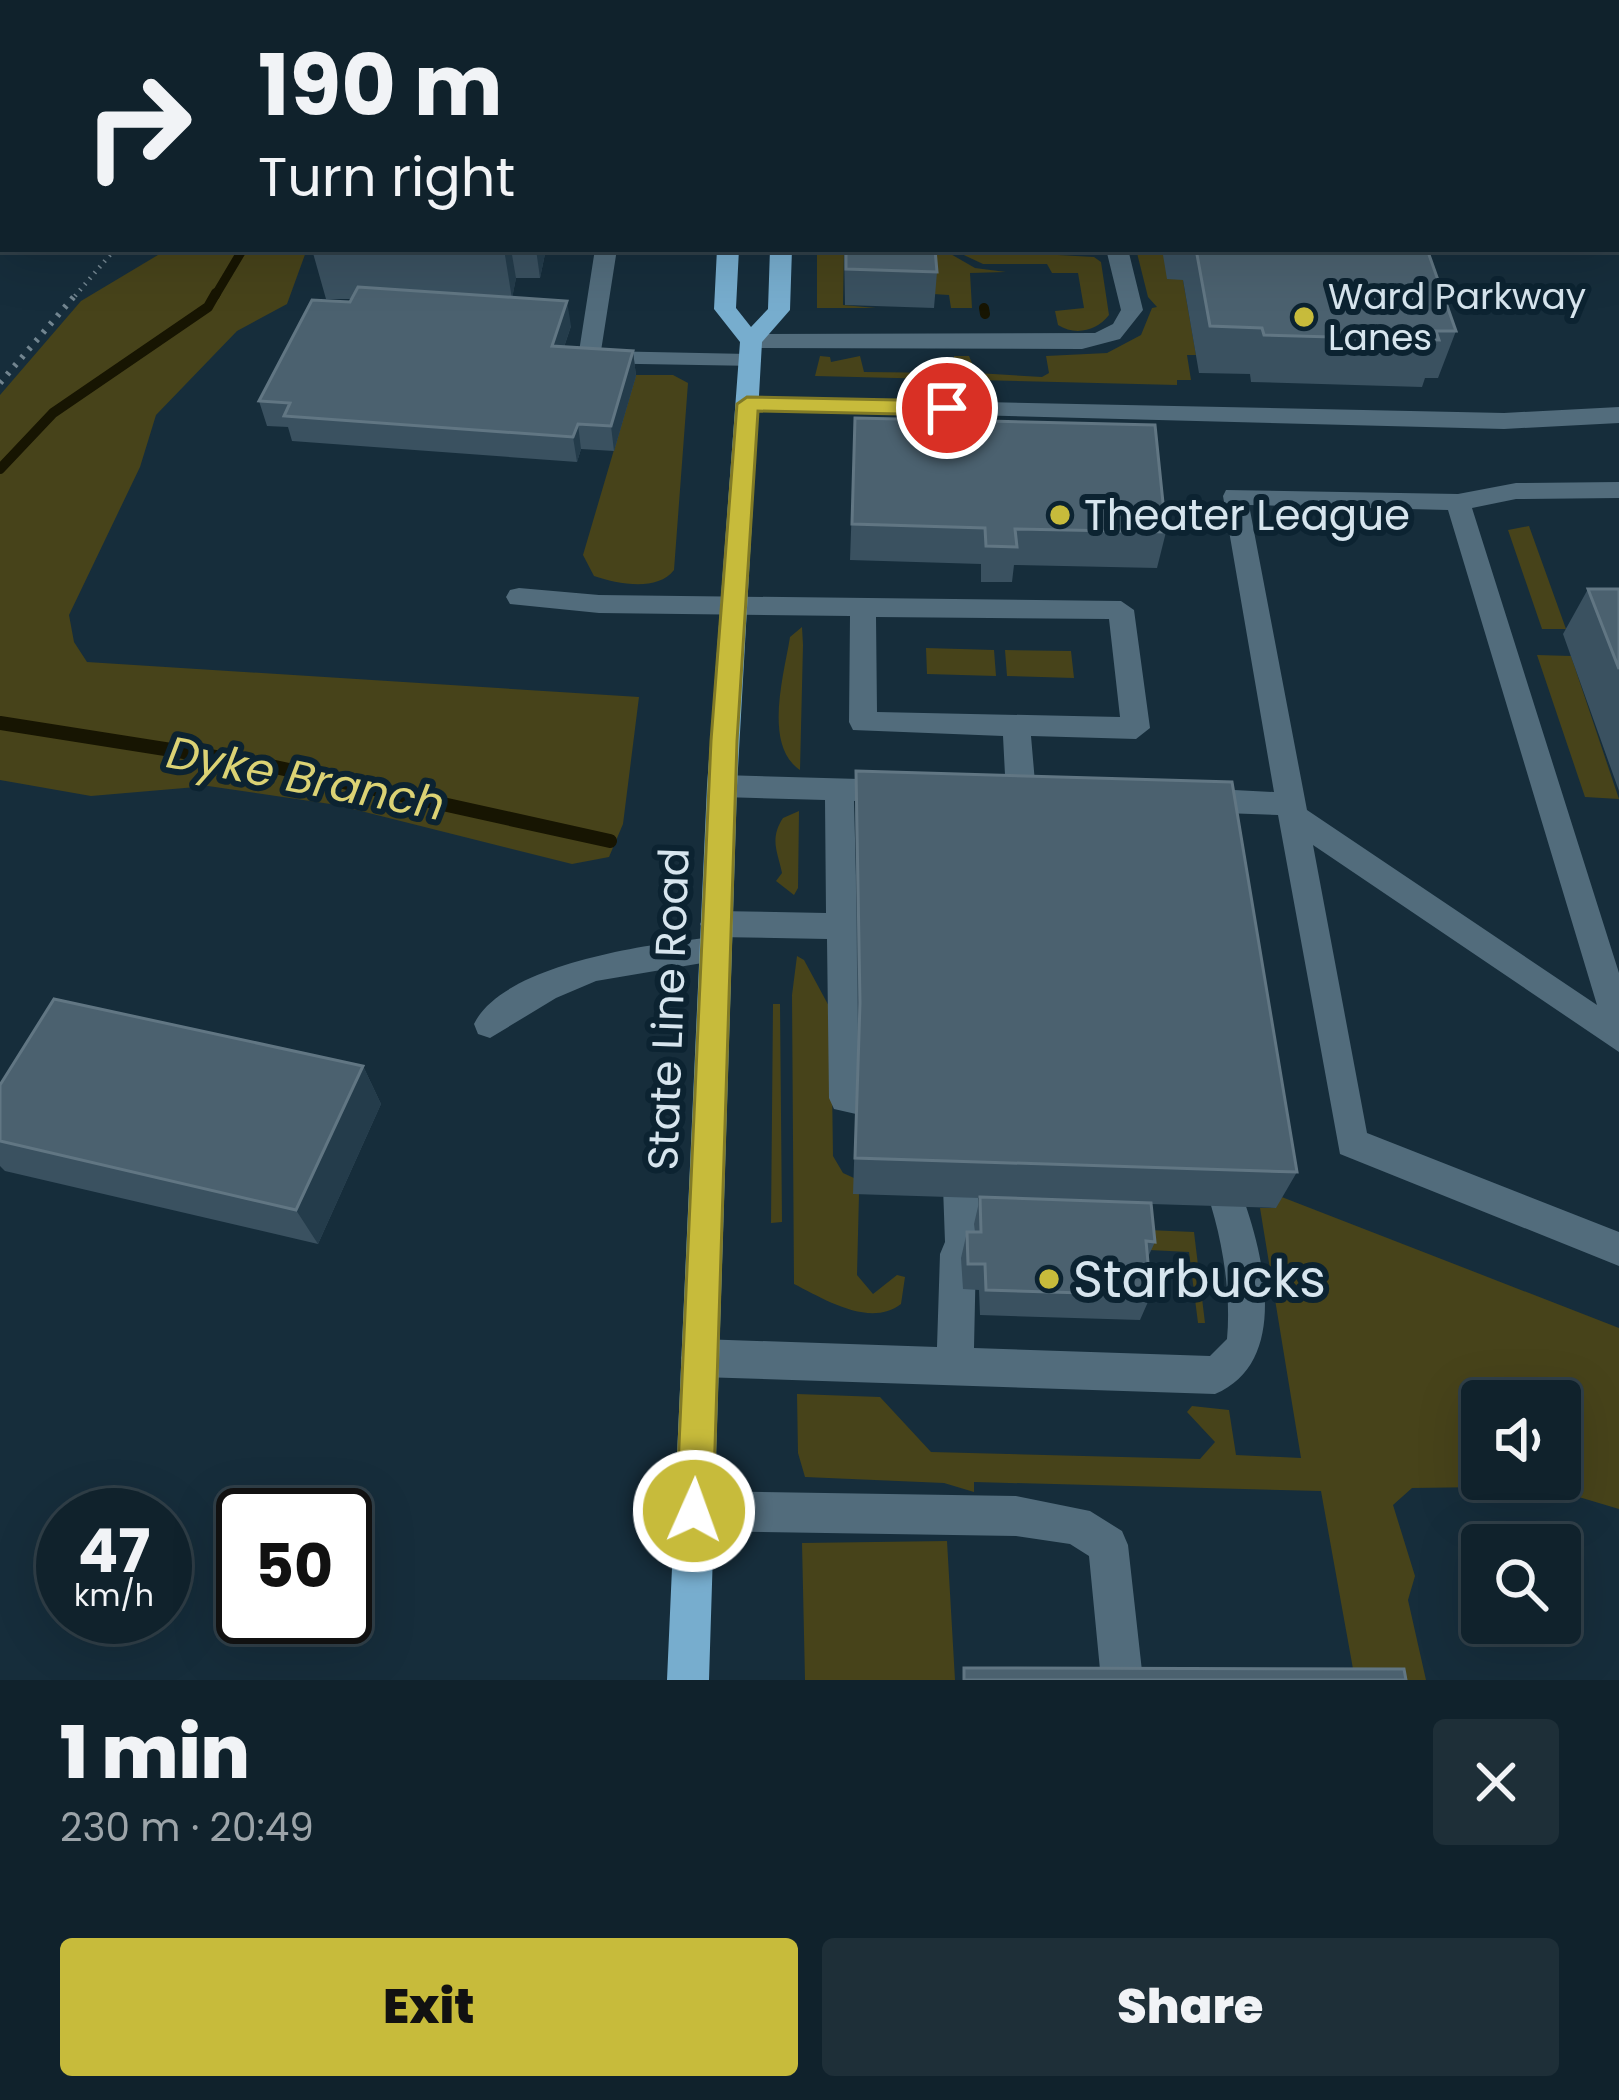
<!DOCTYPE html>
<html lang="en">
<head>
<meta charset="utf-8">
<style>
	:root { --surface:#10222c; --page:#1e2f38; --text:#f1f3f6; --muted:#9ca4a9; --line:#303f48; --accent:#c7bb3b }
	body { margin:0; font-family:Poppins,sans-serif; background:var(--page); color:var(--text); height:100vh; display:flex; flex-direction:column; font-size:45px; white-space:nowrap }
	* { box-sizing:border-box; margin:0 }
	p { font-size:39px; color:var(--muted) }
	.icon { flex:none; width:66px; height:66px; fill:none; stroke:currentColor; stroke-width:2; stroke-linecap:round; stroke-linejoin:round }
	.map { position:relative; height:1680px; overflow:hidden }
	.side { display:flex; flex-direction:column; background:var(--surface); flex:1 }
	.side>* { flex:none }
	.guide { position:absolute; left:0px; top:0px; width:1620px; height:252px; box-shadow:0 12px 48px #0002,0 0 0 3px var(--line); background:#10222c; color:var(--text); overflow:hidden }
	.fabs { position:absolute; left:1461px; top:1380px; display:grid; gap:24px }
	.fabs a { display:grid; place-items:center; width:120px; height:120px; border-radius:12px; background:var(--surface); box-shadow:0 12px 48px #0002,0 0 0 3px var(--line); font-size:60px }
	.speed { position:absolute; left:36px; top:1488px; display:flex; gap:24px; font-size:60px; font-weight:700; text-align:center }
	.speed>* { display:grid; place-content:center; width:156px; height:156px; border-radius:50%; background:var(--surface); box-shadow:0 12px 48px #0002,0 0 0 3px var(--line); line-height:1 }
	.speed small { font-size:30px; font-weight:400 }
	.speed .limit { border:6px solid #111; border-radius:18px; background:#fff; color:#111 }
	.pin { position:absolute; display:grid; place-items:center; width:102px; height:102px; color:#fff; margin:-51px; border:6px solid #fff; border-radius:50%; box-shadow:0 3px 12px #0007 }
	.me { position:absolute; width:132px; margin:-66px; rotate:2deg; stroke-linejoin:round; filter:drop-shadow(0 0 9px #0008) }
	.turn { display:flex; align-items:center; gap:42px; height:252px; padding:0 60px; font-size:54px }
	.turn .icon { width:156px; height:156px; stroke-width:2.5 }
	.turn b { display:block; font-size:84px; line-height:102px }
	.round { display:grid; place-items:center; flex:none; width:126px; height:126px; border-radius:12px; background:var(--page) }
	.headline { display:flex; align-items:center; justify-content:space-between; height:204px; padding:0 60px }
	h1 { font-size:72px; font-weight:800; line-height:90px }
	.primary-button { display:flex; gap:24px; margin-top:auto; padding:24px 60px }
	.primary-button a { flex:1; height:138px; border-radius:12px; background:var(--accent); color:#111; font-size:48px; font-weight:800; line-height:138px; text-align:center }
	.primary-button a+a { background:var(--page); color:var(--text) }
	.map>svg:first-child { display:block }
	.green { fill:#47431a }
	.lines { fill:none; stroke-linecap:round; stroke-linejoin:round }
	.stream-far2 { stroke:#171502; stroke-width:9 }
	.stream-far1 { stroke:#171502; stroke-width:10 }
	.stream { stroke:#171502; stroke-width:14 }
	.path-far1 { stroke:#728590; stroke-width:4.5; stroke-dasharray:1.5 6; stroke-linecap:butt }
	.path { stroke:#728590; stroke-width:6; stroke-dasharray:3 8; stroke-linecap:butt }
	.minor { fill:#526c7c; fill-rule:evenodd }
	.major { fill:#77adce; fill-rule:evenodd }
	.wall { fill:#3a5160 }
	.shaded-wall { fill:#243c4b }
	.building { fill:#4b616f; stroke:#617683; stroke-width:3 }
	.route { fill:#c7bb3b; stroke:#817a26; stroke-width:3 }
	.poi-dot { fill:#c7bb3b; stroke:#0c2331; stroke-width:4.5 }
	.labels { text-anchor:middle; stroke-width:12; stroke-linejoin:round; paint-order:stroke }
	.far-poi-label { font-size:36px; fill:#d7e5ee; stroke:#0c2331; text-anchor:start }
	.poi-label { font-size:42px; fill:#d7e5ee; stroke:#0c2331; text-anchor:start }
	.street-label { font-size:42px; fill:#d7e5ee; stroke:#0c2331 }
	.water-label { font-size:45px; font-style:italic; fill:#dbd274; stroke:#0c2331 }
	.near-poi-label { font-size:51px; fill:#d7e5ee; stroke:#0c2331; text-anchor:start }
</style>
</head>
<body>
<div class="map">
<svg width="1619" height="1680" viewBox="0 0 1619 1680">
	<rect width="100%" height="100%" fill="#162d3b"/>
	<path class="green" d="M168,249h139l-20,55 -50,27 -81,84 -16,52 -71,148 5,27 13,20 552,35 -16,127 -14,33 -37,7 -235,-59 -129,-19 -117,10 -91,-16v-385l81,-94z
		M817,249h27l-1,56 33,3h-59z
		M929,249h13l33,19 31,4 -36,1 2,35h-21l-2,-13 -16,-1z
		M951,249l143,8 7,5 8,53c-12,16 -34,21 -51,10l-3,-14 29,-3 -6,-35h-26l-5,-9h-64z
		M1136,249h26l21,31 13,75h-9l4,25h-14v5l-362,-9 5,-20 10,1 1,5 29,-6 4,16 90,1v-17h15l7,17 66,4 7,-4 -3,-17 61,-3 34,-18 11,-27 5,-1 -9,-10z
		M636,375h37l15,8 -14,187c-17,22 -56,14 -80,6l-11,-21z
		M1529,526l37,103h-24l-34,-99z
		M802,627l1,18 -3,125c-37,-25 -16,-95 -10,-133z
		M926,648l68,2 2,26 -69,-2z
		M1005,650l66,1 3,27 -67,-2z
		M1537,655l34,1 48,143 -34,-2z
		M799,811l-1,77 -4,7 -18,-14 6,-8c-4,-20 -13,-34 1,-55z
		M797,956l7,4 27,50 2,146 10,17 11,5 5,16 -2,81 16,19 24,-19 8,2 -4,27c-31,24 -77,-5 -107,-20l-2,-289z
		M773,1004h7l2,218 -11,1z
		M1274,1194l345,134v181l-67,-20 -1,-10h9v-78h-78v78h9l-6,8 -73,1 -19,17 22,71 -7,24 18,80h-71l-34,-189 -347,-9v10l-30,-9 -139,-6 -7,-24 -1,-59 83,3 51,55 269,7 15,-17 -28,-30 5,-6 37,4 7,45 65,3 -41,-250h16z
		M1148,1230l46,2 11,91h-7l-9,-71 -40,-2z
		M947,1541l8,139h-150l-3,-137z"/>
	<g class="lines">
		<path class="stream-far2" d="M215,296l28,-47"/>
		<path class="stream-far1" d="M984,308l1,6
			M0,469l53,-56 155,-106 8,-14"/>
		<path class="stream" d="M0,723l266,42 344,76"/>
		<path class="path-far1" d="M75,296l40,-47"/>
		<path class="path" d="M0,383l77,-90"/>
		<path class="minor" d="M317,0h18l-20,3z
			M404,0h24l2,3h-24z
			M510,0h18l1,3h-18z
			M1034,0h280l2,3h-281z
			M1492,0h18l2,3h-18z
			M1589,0h18l2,3h-18z
			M1617,25h2v14h-2z
			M1617,182h2v12h-2z
			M1617,238h2v17l-11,-6h9z
			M595,249h22l-16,102 148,3 12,7 -4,5 -176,-3 -3,-5z
			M1106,249h22l15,61 -23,29 -38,10 -331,-1 -11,-7 11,-7 344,-1 18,-9 8,-14z
			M747,397l757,16 115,-6v16l-115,6 -765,-20v-10z
			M1619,482v16l-103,1 -44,9 147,465v79l-306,-207 54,288 252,99v34l-279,-112 -62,-339 -82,-3 -10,-4 -5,-8 5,-8 10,-4 78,4 -51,-296 3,-6 232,4 58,-11zM1249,505l199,5 149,495 -290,-195z
			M519,588l80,7 522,6 13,9 16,118 -14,11 -105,-3 5,58 -5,8h-20l-5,-8 -3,-58 -150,-6 -4,-8 1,-106 -251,-3 -89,-9 -4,-7 4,-7zM876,617l233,2 11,98 -243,-5z
			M722,775l173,5 10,3 5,8 -5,8 -51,2 3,112 11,4 5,9 -5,9 -10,4 5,147 10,13 -5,11 -12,4 -22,-5 -5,-11 -2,-159 -111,-2 -11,-4 -5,-9 5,-9 11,-4 110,2 -1,-113 -103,-3 -10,-3 -5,-8 5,-8z
			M715,937l11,4 5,9 -5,9 -130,22 -40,17 -66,40 -12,-4 -4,-10c29,-61 181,-81 241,-87z
			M959,1143l12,5 5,11 5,85 -5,11 -2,93 236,8 17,-17c5,-54 -8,-120 -29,-170l5,-11 12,-5 12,5c29,64 74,200 -12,236l-515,-17 -13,-6 -6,-13 6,-13 13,-6 237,8 3,-93 5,-12 -3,-83 5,-11z
			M694,1491l322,5 74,15 32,20 6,14 15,135h-42l-12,-124 -19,-12 -54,-8 -322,-5 -14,-6 -6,-14 6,-14z"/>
		<path class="major" d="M733,0h18v3h-18z
			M782,0h18v3h-18z
			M717,249h22l-3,59 15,19 17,-18 2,-60h22l-2,61 -28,32 -25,444 -28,894h-42l40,-894 33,-444 -26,-33z"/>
	</g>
	<path class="wall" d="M553,0h98l-1,2z
		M314,249h232l-6,29h-24l-4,20 59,28 -7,21 69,4 3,25 -22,75 -33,-2 -4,13 -285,-21 -4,-14 -21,-1 -8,-25 93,-102h-26l-13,-46z
		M844,249h91l2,23 -3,36 -89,-3z
		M1162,249h267l-1,2 28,80 -18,47h-13l-3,9 -171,-5 -1,-8 -51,-1 -16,-93 -16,-1z
		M855,418l311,114 -9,36 -143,-3 -2,17h-31v-18l-131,-4z
		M1588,589h31v202l-56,-157z
		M856,771l441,401 -21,36 -125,-4 4,38 -7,15 3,38 -11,25 -160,-5 -1,-25 -16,-1 -2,-31 6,-26h8l-1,-8 6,-26 -127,-4 5,-151 -3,-228z
		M363,1066l18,38 -63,140 -313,-73 -5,-5v-81z"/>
	<path class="shaded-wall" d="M504,249h7l5,29 -4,21z
		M536,249h10l-6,29z
		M567,301l4,25 -15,45 -4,-25z
		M633,351l3,25 -22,75 -3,-25z
		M578,424l3,25 -4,13 -4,-25z
		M363,1066l18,38 -63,140 -22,-34z"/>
	<path class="building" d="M344,0h18l8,3h-31z
		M314,249h190v4h-191z
		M846,249h89l2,23 -91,-3z
		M1196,249h231l29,82h-20l3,9 -175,-5 -2,-7 -52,-2z
		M358,287l209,14 -15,45 81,5 -22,75 -33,-2 -5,13 -289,-21 6,-13 -31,-2 53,-101 38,2z
		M855,418l300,7 11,107 -151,-3 2,18 -31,-1 -1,-18 -133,-4z
		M1588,589h31v80z
		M856,771l376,11 65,390 -442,-14 5,-155z
		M54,999l309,67 -67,144 -296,-69v-56z
		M980,1197l171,6 4,39 -9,-1 5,54 -165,-5 -1,-26h-17l-1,-32h14z
		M964,1668l440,1 2,11h-442z"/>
	<path class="route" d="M747,397l200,4 11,7 -11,7 -189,-4 -21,330 -24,770 -6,13 -13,5 -12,-5 -6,-13 35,-770 26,-337z"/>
	<g class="poi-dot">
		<circle cx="1304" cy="317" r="12"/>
		<circle cx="1060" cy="515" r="12"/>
		<circle cx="1049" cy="1279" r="12"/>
	</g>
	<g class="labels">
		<g class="far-poi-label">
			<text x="1328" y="309">Ward Parkway<tspan x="1328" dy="41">Lanes</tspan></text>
		</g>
		<g class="poi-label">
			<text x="1084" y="530">Theater League</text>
		</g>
		<g class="street-label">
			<text transform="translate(668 1009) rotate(-88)" y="15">State Line Road</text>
		</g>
		<g class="water-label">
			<text transform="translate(306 778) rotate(11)" y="16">Dyke Branch</text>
		</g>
		<g class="near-poi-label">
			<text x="1073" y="1297">Starbucks</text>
		</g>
	</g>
</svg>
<div class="fabs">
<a><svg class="icon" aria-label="sound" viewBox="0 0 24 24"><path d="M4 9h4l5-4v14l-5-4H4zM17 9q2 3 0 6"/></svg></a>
<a><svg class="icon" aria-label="search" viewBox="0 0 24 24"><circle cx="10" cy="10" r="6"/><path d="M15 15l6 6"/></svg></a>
</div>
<div class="speed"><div>47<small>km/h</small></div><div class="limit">50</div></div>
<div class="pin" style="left:947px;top:408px;background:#d93025"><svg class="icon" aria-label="arrive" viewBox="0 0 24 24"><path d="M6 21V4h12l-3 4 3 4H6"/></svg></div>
<svg class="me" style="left:694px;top:1511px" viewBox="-20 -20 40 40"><circle r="17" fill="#c7bb3b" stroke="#fff" stroke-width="3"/><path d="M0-11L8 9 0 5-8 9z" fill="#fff"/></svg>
<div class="guide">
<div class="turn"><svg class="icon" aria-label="right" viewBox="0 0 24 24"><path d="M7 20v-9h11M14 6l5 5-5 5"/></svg><div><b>190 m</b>Turn right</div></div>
</div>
</div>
<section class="side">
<div class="headline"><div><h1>1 min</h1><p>230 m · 20:49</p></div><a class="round"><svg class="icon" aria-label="close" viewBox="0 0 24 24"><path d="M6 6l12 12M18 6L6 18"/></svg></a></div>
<div class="primary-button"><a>Exit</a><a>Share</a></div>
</section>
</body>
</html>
